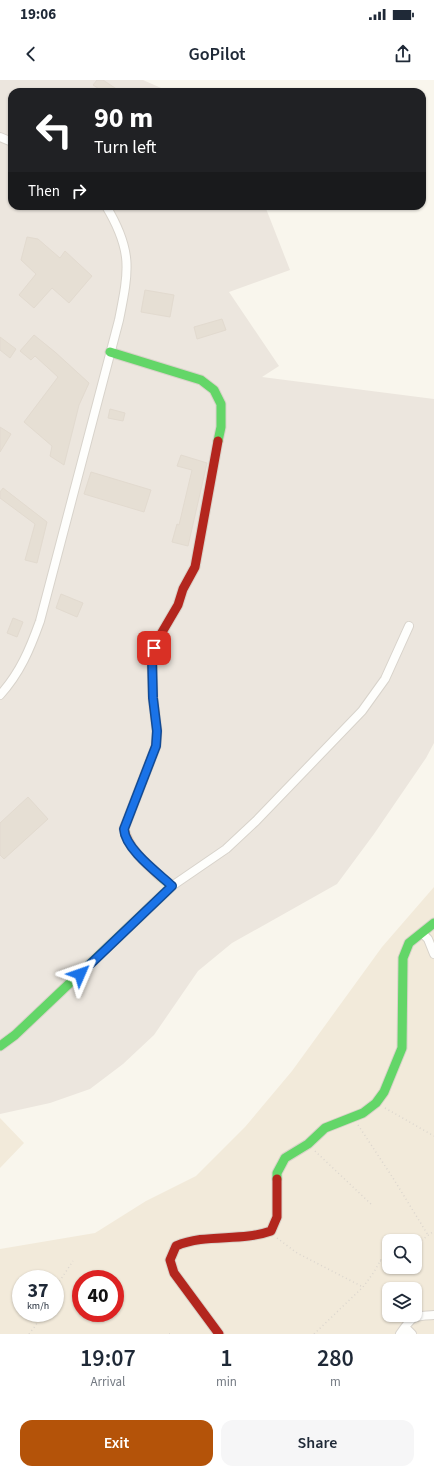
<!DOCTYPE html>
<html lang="en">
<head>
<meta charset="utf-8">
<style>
	:root { --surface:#fff; --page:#f6f6f7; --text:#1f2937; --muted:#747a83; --accent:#b45309 }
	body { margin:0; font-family:"Source Sans 3",sans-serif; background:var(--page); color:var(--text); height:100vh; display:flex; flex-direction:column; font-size:15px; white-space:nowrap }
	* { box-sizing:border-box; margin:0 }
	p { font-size:13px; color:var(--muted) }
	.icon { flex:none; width:22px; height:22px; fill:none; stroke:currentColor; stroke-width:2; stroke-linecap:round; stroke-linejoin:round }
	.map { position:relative; height:1254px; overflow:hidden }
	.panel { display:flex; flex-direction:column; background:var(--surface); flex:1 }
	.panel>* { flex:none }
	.top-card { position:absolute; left:8px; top:8px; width:418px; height:122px; border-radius:12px; box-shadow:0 1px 3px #0004; background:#202124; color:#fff; overflow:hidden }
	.tools { position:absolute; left:382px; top:1154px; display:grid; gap:8px }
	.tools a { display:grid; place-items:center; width:40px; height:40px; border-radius:8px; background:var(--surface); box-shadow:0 1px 3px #0004; font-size:20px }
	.speed { position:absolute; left:12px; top:1190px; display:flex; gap:8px; font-size:20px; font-weight:700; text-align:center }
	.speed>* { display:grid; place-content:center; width:52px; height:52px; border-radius:50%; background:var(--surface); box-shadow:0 1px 3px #0004; line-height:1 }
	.speed small { font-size:10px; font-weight:400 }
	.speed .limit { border:6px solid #d22; background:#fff; color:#111 }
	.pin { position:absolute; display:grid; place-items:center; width:34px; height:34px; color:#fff; margin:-17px; border-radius:8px; box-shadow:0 2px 6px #0006 }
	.me { position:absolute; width:44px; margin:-22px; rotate:47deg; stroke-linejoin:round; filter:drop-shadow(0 0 3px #0008) }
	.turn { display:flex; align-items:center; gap:14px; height:84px; padding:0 20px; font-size:18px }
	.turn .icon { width:52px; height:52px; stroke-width:2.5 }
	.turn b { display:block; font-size:28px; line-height:34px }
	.then { display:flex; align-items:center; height:38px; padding:0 20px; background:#0003; gap:8px; font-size:15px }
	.eta { display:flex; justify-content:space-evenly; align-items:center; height:68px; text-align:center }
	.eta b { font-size:24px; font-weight:600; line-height:28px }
	.cta { display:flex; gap:8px; margin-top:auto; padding:8px 20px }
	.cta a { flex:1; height:46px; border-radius:12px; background:var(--accent); color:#fff; font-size:16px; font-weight:600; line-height:46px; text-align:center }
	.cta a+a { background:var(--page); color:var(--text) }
	.status { display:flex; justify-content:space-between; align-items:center; height:28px; padding:0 20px; background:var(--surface); direction:ltr }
	.status svg { height:11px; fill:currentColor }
	header { display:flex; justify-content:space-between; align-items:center; height:52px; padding:0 20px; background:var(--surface); font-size:18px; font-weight:600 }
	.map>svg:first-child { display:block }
	.residential { fill:#f2eada; fill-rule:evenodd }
	.industrial { fill:#ece6de }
	.building { fill:#e6dfd4; stroke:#e2dacf }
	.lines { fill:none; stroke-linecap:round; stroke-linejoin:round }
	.street-casing { stroke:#d8d3cb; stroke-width:10 }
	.fast-casing { stroke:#d9d2c9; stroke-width:11 }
	.slow-casing { stroke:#d9d2c9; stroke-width:11 }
	.jam-casing { stroke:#d9d2c9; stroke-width:11 }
	.path { stroke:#dcd6ce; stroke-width:1.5; stroke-dasharray:1 3; stroke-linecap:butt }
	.street { stroke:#fefefc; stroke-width:8 }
	.fast { stroke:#63d668; stroke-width:9 }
	.slow { stroke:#ff974d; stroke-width:9 }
	.jam { stroke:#b3261e; stroke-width:9 }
	.route-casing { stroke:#114b97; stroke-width:10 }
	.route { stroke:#1a73e8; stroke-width:7 }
</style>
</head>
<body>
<div class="status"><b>19:06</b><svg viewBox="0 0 49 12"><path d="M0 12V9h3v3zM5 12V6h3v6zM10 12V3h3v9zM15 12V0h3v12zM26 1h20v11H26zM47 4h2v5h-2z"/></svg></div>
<header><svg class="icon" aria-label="back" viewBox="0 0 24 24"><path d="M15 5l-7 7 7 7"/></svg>GoPilot<svg class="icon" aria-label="share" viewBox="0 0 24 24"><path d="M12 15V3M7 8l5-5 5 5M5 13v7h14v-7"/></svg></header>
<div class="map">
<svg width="434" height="1254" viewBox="0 0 434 1254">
	<rect width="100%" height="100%" fill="#f9f6ed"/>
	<path class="residential" d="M434,807v447h-434v-85l95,-16 51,-32 50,-25 49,-49 47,-56 90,-124zM389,1161h26v26h-26zM21,1199h34v34h-34zM81,1199h34v34h-34zM389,1209h26v26h-26z
		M0,1038l24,25 -24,25z"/>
	<path class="industrial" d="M0,0h143l27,12h-158v114h253l25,64 -61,22 50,74 -17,11 172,22v344l-8,15 -52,76 -37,50 -105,59 -34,28 -44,64 -31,29 -33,25 -40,14 -50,11z"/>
	<path class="building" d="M97,0h6l18,12h-17l-11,-7z
		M27,157l11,2 22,19 5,-7 27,25 -23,27 -17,-15 -18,20 -15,-13 17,-21 -15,-14z
		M145,210l29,5 -4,22 -29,-5z
		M222,239l4,11 -29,9 -3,-12z
		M34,255l21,17 34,31 -10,22 -15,60 -14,-9 2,-10 -28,-24 34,-45 -23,-21 -4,4 -11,-9z
		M0,257l16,12 -6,9 -10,-8z
		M110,329l15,4 -2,8 -15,-3z
		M0,347l11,7 -11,18z
		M181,375l26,8 -19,83 -16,-4 5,-18 2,1 13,-55 -15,-4z
		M91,392l60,18 -7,22 -60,-18z
		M3,408l44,34 -10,41 -12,-3 10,-36 -35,-26v-6z
		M61,514l22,9 -6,14 -21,-9z
		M13,538l10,4 -6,15 -10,-4z
		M28,717l20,22 -44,40 -4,-4v-32z"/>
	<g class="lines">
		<defs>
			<path id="street" d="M0,57l12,5
				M0,615c20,-22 30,-46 40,-74l79,-301c10,-50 14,-69 -13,-114
				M172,806l54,-37 30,-28 106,-110 23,-32 24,-53
				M422,853l6,6 6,15
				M405,1247l7,7
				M400,1254c13,-19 13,-18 34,-19"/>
			<path id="fast" d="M110,272l91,28 13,10 7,14v23l-3,14
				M0,966l15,-11 157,-149 -11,-9
				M277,1099v-6l8,-15 23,-14 17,-16 38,-15 13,-10 8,-11 18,-44 1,-90 6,-15 25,-20"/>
			<path id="slow" d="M155,571l-3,8 1,39 4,33 -1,15 -32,83c5,21 22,34 37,48"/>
			<path id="jam" d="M155,571l6,-17 17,-29 5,-16 12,-22 23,-126
				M219,1254l-45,-61 -4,-13 6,-14c30,-13 64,-4 95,-15l6,-14v-38"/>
		</defs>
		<use href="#street" class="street-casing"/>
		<use href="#fast" class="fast-casing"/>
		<use href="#slow" class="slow-casing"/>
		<use href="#jam" class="jam-casing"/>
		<path class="path" d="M385,1028l49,28
			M358,1045l35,53 35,57
			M315,1071l56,53
			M277,1158l20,15 66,34
			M415,1165l19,-14
			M380,1181l9,-1
			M55,1208l18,-27
			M29,1254l7,-9 5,-12
			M169,1254h1
			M314,1254l49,-47 11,-15 10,-18"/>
		<use href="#street" class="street"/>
		<use href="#fast" class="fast"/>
		<use href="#slow" class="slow"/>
		<use href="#jam" class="jam"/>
	</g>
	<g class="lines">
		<defs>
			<path id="route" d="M80,894l92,-88c-14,-13 -47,-37 -48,-57l32,-83 1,-15 -4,-33 -1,-39 2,-11"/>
		</defs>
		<use href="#route" class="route-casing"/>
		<use href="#route" class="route"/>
	</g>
</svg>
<div class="tools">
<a><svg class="icon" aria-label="search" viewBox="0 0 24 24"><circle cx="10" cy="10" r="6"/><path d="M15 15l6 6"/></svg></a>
<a><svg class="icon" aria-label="layers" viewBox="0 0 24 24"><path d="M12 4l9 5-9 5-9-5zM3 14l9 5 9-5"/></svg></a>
</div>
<div class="speed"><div>37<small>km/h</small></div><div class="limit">40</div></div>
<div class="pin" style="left:154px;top:568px;background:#d93025"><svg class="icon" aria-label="arrive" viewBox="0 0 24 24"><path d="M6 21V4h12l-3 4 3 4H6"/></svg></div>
<svg class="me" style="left:80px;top:894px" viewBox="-20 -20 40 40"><path d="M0-17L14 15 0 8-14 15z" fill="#1a73e8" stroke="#fff" stroke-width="4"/></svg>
<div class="top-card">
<div class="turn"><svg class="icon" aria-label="left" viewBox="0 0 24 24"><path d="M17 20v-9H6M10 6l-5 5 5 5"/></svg><div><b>90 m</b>Turn left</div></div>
<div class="then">Then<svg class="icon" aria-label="right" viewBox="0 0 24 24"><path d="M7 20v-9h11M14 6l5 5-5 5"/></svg></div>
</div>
</div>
<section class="panel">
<div class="eta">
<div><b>19:07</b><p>Arrival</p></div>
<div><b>1</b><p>min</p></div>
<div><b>280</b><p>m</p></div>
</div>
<div class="cta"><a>Exit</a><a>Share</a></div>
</section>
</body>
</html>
